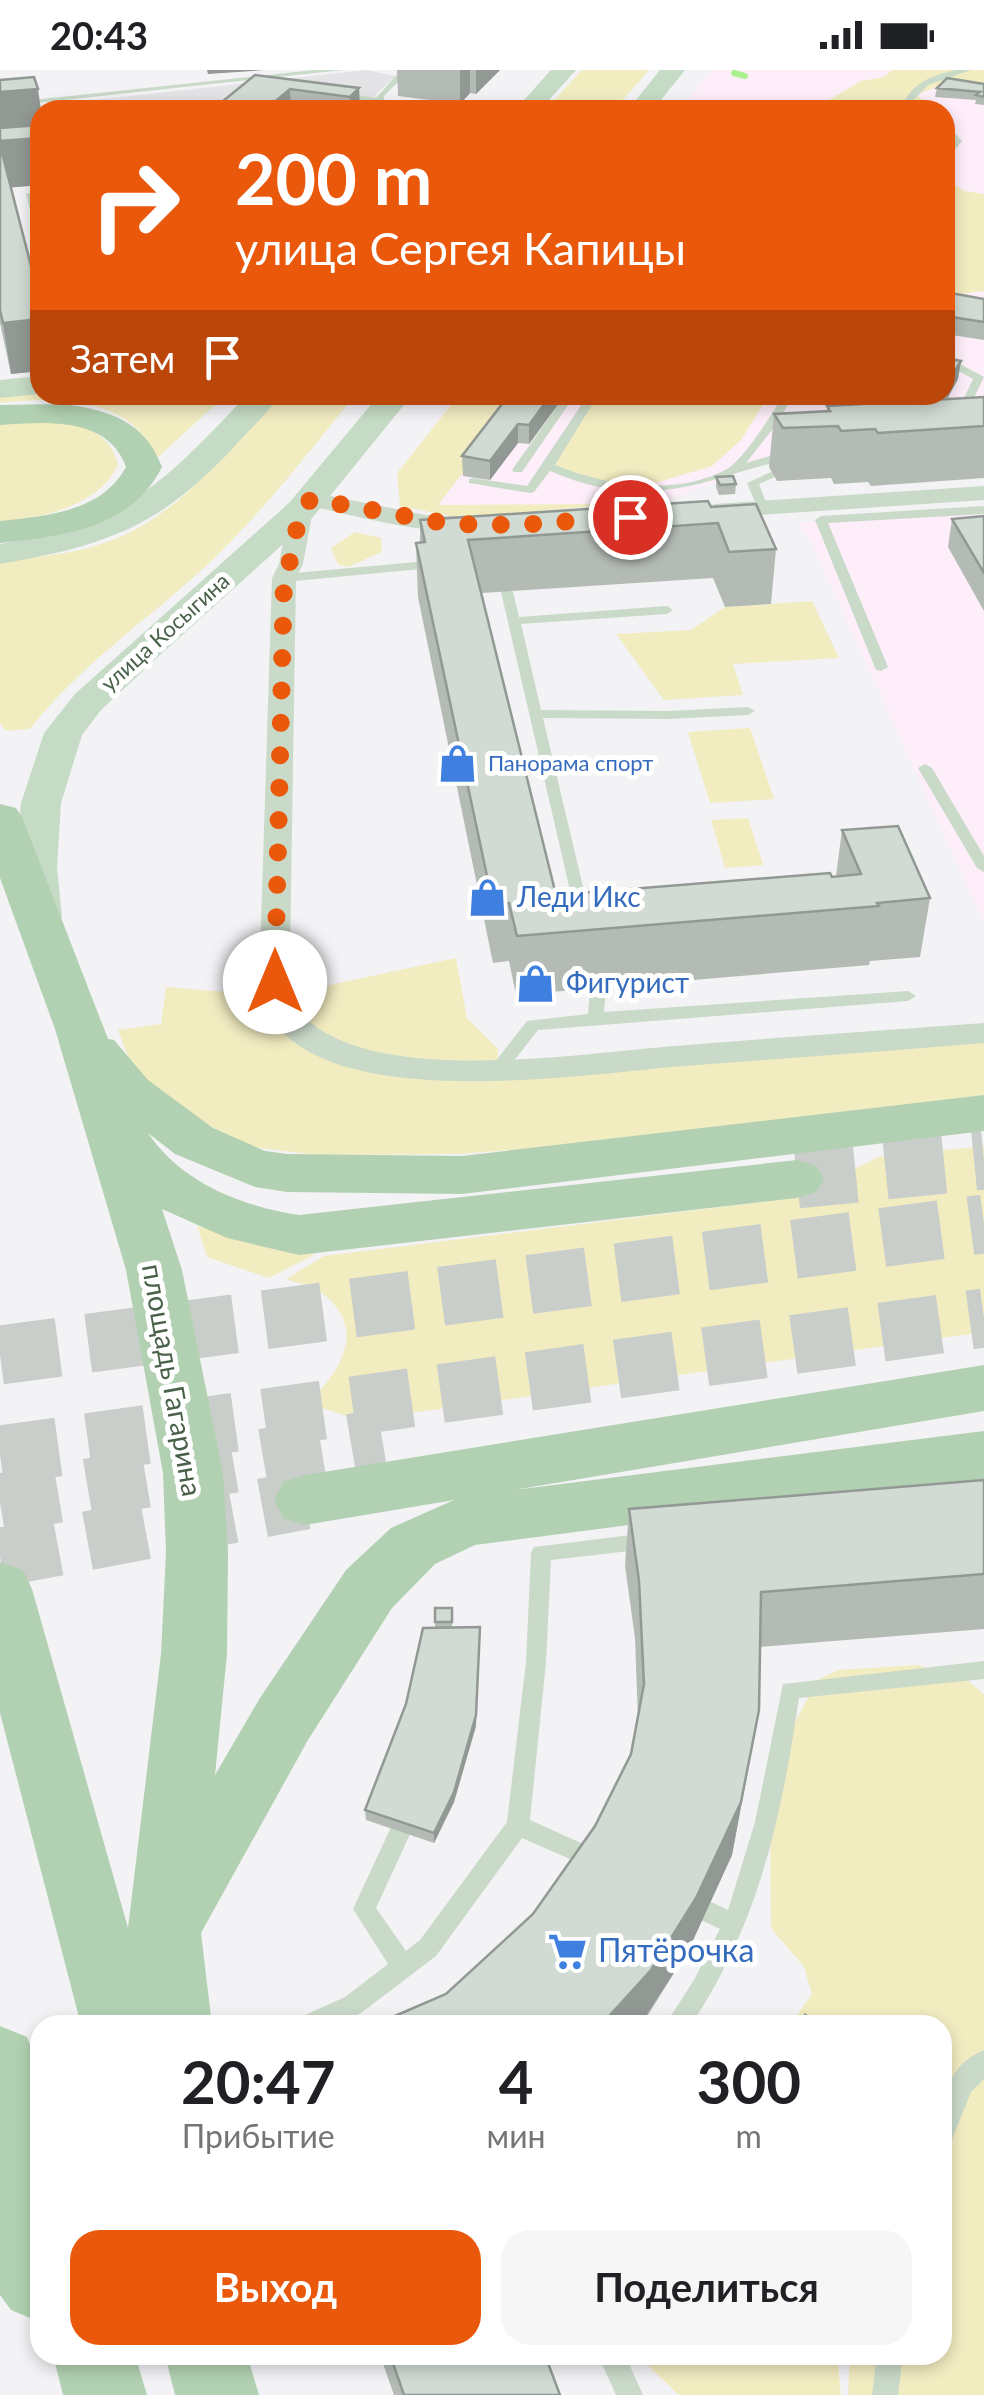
<!DOCTYPE html>
<html lang="ru">
<head>
<meta charset="utf-8">
<style>
	:root { --surface:#fff; --page:#f6f6f6; --text:#202124; --muted:#757577; --accent:#ea580c }
	body { margin:0; font-family:Lato,sans-serif; background:var(--page); color:var(--text); height:100vh; display:flex; flex-direction:column; font-size:38px; white-space:nowrap }
	* { box-sizing:border-box; margin:0 }
	p { font-size:32px; color:var(--muted) }
	.icon { flex:none; width:55px; height:55px; fill:none; stroke:currentColor; stroke-width:2; stroke-linecap:round; stroke-linejoin:round }
	.map { position:relative; flex:1; overflow:hidden }
	.side { position:absolute; left:30px; top:1945px; width:922px; height:350px; display:flex; flex-direction:column; background:var(--surface); border-radius:30px; box-shadow:0 5px 15px #0003 }
	.side>* { flex:none }
	.hud { position:absolute; left:30px; top:30px; width:925px; height:305px; border-radius:30px; box-shadow:0 5px 15px #0003; background:#ea580c; color:#fff; overflow:hidden }
	.pin { position:absolute; display:grid; place-items:center; width:85px; height:85px; color:#fff; margin:-42px; border:5px solid #fff; border-radius:50%; box-shadow:0 2px 10px #0007 }
	.me { position:absolute; width:110px; margin:-55px; rotate:0deg; stroke-linejoin:round; filter:drop-shadow(0 0 8px #0008) }
	.turn { display:flex; align-items:center; gap:35px; height:210px; padding:0 40px; font-size:45px }
	.turn .icon { width:130px; height:130px; stroke-width:2.5 }
	.turn b { display:block; font-size:70px; line-height:85px }
	.then { display:flex; align-items:center; height:95px; padding:0 40px; background:#0003; gap:20px; font-size:38px }
	.eta { display:flex; justify-content:space-evenly; align-items:center; height:170px; text-align:center }
	.eta b { font-size:60px; font-weight:700; line-height:70px }
	.action { display:flex; gap:20px; margin-top:auto; padding:20px 40px }
	.action a { flex:1; height:115px; border-radius:30px; background:var(--accent); color:#fff; font-size:40px; font-weight:700; line-height:115px; text-align:center }
	.action a+a { background:var(--page); color:var(--text) }
	.status { display:flex; justify-content:space-between; align-items:center; height:70px; padding:0 50px; background:var(--surface); direction:ltr }
	.status svg { height:28px; fill:currentColor }
	.map>svg:first-child { display:block }
	.commercial { fill:#fdeefa }
	.education { fill:#e4e4e6 }
	.green { fill:#f2ecc1 }
	.lines { fill:none; stroke-linecap:round; stroke-linejoin:round }
	.stream { stroke:#aaf08d; stroke-width:6 }
	.primary-tunnel { stroke:#c9ceca; stroke-width:59; stroke-dasharray:59 30; stroke-linecap:butt }
	.lane { fill:#cadac9; fill-rule:evenodd }
	.street { fill:#cadac9; fill-rule:evenodd }
	.secondary { fill:#c5dbc5; fill-rule:evenodd }
	.primary { fill:#b2d1b2; fill-rule:evenodd }
	.wall { fill:#b4bbb5 }
	.shaded-wall { fill:#929994 }
	.building { fill:#d1dad3; stroke:#929994; stroke-width:2.5 }
	.route { stroke:#ea580c; stroke-width:18; stroke-dasharray:0 32.4 }
	.labels { text-anchor:middle; stroke-width:10; stroke-linejoin:round; paint-order:stroke }
	.far-street-label { font-size:22px; fill:#4a6149; stroke:#fff }
	.far-shop-label { font-size:22px; fill:#366cbe; stroke:#fff; text-anchor:start }
	.shop-label { font-size:28px; fill:#366cbe; stroke:#fff; text-anchor:start }
	.street-label { font-size:28px; fill:#4a6149; stroke:#fff }
	.near-shop-label { font-size:32px; fill:#366cbe; stroke:#fff; text-anchor:start }
</style>
</head>
<body>
<div class="status"><b>20:43</b><svg viewBox="0 0 49 12"><path d="M0 12V9h3v3zM5 12V6h3v6zM10 12V3h3v9zM15 12V0h3v12zM26 1h20v11H26zM47 4h2v5h-2z"/></svg></div>
<div class="map">
<svg width="984" height="2325" viewBox="0 0 984 2325">
	<rect width="100%" height="100%" fill="#f3f2f5"/>
	<path class="commercial" d="M711,0h273v338l-216,55 -101,37 -49,4 -181,2 86,-111h422v-285h-264z
		M984,440v413l-171,-377 -14,-23z"/>
	<path class="education" d="M366,0l30,6 -20,18 -5,16h-303l-3,-7z"/>
	<path class="green" d="M582,0h67l-35,40h-69z
		M892,0h92v19l-43,-4 -25,10 23,15h-119l-3,-3 44,-26 23,-4z
		M945,110l20,11 19,3v97l-39,5z
		M40,323v2h186l-69,63c-25,-61 -100,-62 -157,-55v-5z
		M278,325h77c-48,60 -95,120 -151,173 -58,53 -125,98 -174,161l-24,2 -6,-8v-161c32,-5 67,-7 98,-17 78,-23 127,-93 180,-150z
		M459,325h64l-85,110 180,-1 -157,14 -61,-12 -3,-33z
		M593,325h176l-28,45 -29,26 -53,16 -45,6 -66,-22z
		M0,351c40,1 107,-7 118,44 -20,42 -75,52 -118,57z
		M355,462l26,6 1,14 -34,15 -10,-3 -7,-16z
		M812,531l27,57 -106,6 10,31 -79,5 -48,-66 75,-4 34,-23z
		M750,658l24,71 -64,4 -22,-71z
		M748,748l15,47 -38,3 -14,-48z
		M456,888l11,60 31,31 -1,21 487,-37v62l-360,46 -165,13 -142,1 -72,-9 -61,-35 -51,-41 -15,-40 43,-6 5,-37 112,9z
		M984,1076v186l-588,83 -40,4 -49,-16c33,-29 61,-75 16,-109 -10,-7 -25,-11 -37,-15l38,-23 470,-58 85,-41z
		M197,1156l117,29 -45,23 -62,-21z
		M919,1595l48,15 17,14v701h-136l2,-40h92v-330h-152l22,-31 -8,-27 -33,-39 -1,-123 16,-65 31,-60 21,-10z
		M637,2285h200l4,40h-162z"/>
	<g class="lines">
		<path class="stream" d="M734,3l11,3"/>
		<path class="primary-tunnel" d="M797,1109l187,-19
			M0,1285l984,-131
			M0,1385l984,-137
			M0,1433l382,-65
			M0,1487l305,-57"/>
		<path class="lane" d="M314,0h29l-325,35 -4,-3z
			M401,0h9l-26,26v14h-8v-7l-43,-7 4,-3 39,5z
			M956,0h15l-43,15 -16,17 5,8h-8l-5,-8c11,-21 30,-27 52,-32z
			M945,53l17,18 -17,21v-9l8,-12 -8,-10z
			M40,120v6h-4l4,16v22l-5,-3 -9,-37z
			M945,286l39,21 -13,27 -19,5 -5,-3 16,-6 10,-21 -28,-16z
			M565,325h10l-53,77h-8l-2,-2z
			M588,325h10l-43,70c51,21 120,32 172,4 17,-10 46,-56 56,-74h10l-14,26 -33,42 47,-14 6,3c-17,10 -40,14 -59,20 -71,23 -120,29 -190,-1l-16,21 -4,1 -61,-10v-4l4,-1 54,8z
			M773,401l6,3 -2,2 -18,8 9,23 -10,2 -11,-26z
			M984,436v8l-156,9 60,144 -7,4 -5,-1 -61,-150 6,-4z
			M438,490l4,1v6l-158,15 -6,-4 6,-4z
			M507,518l6,4 6,25 148,-11 6,4 -6,4 -146,10 20,86 128,1 79,-4 7,4 -7,4 -79,4 -126,-1 46,194 -7,5 -7,-5 -74,-320z
			M925,694l7,4 52,88v16l-7,-4 -59,-100z
			M598,913l8,5 -2,24 304,-21 8,5 -8,5 -370,29 -35,45h-12l-2,-4 2,-4 36,-46 61,-7 2,-26z
			M647,1463l7,2 3,6 -3,6 -7,2 -96,11 -5,102 -16,158 73,33 3,7 -3,7 -8,3 -73,-32 -86,118 -75,57 -26,12h-38l4,-8 44,-20 43,-33 -35,-55 39,-84 8,-3 8,3 3,7 -35,76 30,43 14,-11 87,-118 19,-160 5,-109 3,-6z
			M984,1591v18l-185,19c-18,121 -40,225 -108,327h-26l29,-45 26,-51 -21,-10 -3,-8 3,-8 8,-3 21,10 1,-3 26,-85 28,-138z
			M984,1980v29l-13,13 -20,50 -9,3c0,-38 0,-78 42,-95z
			M598,2285h27l18,40h-27z
			M877,2285h26l-5,40h-26z"/>
		<path class="street" d="M984,416v14l-270,18 -12,-7 12,-7z
			M311,422l115,23 41,2 12,7c-20,21 -139,-12 -169,-18l3,4 -10,54 -7,14 -6,377c1,29 3,57 29,74 85,55 270,23 368,16 99,-8 198,-15 297,-22v20c-96,8 -191,15 -287,22 -105,8 -314,42 -402,-22 -29,-21 -35,-55 -35,-88l12,-377 7,-14 10,-54 13,-7 -3,-4 4,-5z"/>
		<path class="secondary" d="M551,0h25l-36,40h-25z
			M660,0h25l-32,40h-25z
			M40,306v18l-40,4v-18z
			M247,325h33c-13,19 -31,35 -46,52 -76,81 -127,98 -234,117v-20c128,-23 160,-57 247,-149z
			M379,325h33l-99,122 -153,138 -59,55 -19,25 -21,68 -4,64 5,50 -6,9 -15,4 -15,-4 -6,-9 -5,-50 6,-64 23,-70 31,-39 214,-191z"/>
		<path class="primary" d="M63,334c46,6 82,17 99,63 -31,62 -99,69 -162,76v-22c46,-5 102,-9 126,-54 -18,-51 -81,-45 -126,-42v-20z
			M0,734l16,4 6,9 86,222 6,1 34,40 65,48 52,23 22,3 175,2 522,-61v36l-522,63 -175,-2 -32,-5 -80,-33 -27,-21c34,50 93,73 151,82l498,-55 19,6 8,13 -8,13 -19,6 -498,57 -72,-17 -65,-29 20,61 41,203 5,79 -1,102 -12,121 45,-77 86,-128 45,-42 63,-28 -149,25 -22,-7 -9,-18 9,-18 22,-7 679,-110v46l-470,79 470,-59v48l-509,66 -40,19 -43,44 -84,132 -107,193 11,92h-131l-81,-312v-151l23,8 9,19 96,339 33,-274 5,-102 -3,-79 -37,-203 -71,-241 -55,-151z
			M0,1956l27,11 13,32v253l-29,-12 -11,-15z
			M53,2285h82l12,40h-84z
			M165,2285h82l12,40h-84z"/>
	</g>
	<path class="wall" d="M397,0h103l-24,24 -6,-1 -10,11 -62,-8z
		M255,5l104,13 1,22h-148z
		M0,10l40,30v75l-29,2 29,114v70l-29,3 -11,-51z
		M984,14v21l-9,-1 1,-4 -41,-3 2,-9z
		M945,222l39,7v41l-39,-6z
		M945,288l13,21 -11,20 37,-2v81l-113,8 -3,-4 -34,2 -3,-6 -54,3 -8,-14 5,-53 53,-3v-5l119,-7 -20,-4h19z
		M565,325l-36,49 -11,-1 -28,37 -27,-4 -1,-20z
		M716,407l20,7 -1,10 -16,1 -3,-8z
		M711,437l65,42 -5,55 -46,3 -12,-29 -232,15 75,302 280,-19 6,-46 88,68 -10,59 -50,4 -1,4 -353,30 -7,-34 -16,2 -75,-366 -2,-54 4,-1v-22z
		M984,446v95l-36,-64 4,-28z
		M984,1410v149l-224,18 -1,63 -27,145 -43,94 -44,71 -199,-26 87,-80 62,-88 36,-72 7,-36 -3,-80 -10,-72 4,-57z
		M435,1538h17v19l24,99 -22,76 -20,41 -68,-23 -1,-10 70,-182z
		M380,2285h165l15,40h-166z"/>
	<path class="shaded-wall" d="M207,0h58l-57,4z
		M460,0h10v23l-10,11z
		M476,0h24l-24,24z
		M359,18l1,22h-10v-13z
		M38,19l3,21 -1,24 -40,4v-46z
		M290,19l1,21h-26z
		M40,68v47l-34,3 -6,-47z
		M40,249v52l-29,3 -8,-51z
		M961,291l-3,18 -11,20 2,-18z
		M551,325h14l-36,49v-19z
		M518,354v19l-28,37v-19z
		M480,1557l-4,99 -22,76 -20,41v-10z
		M759,1640l-27,145 -43,94 -49,76h-39z"/>
	<path class="building" d="M255,5l104,13 -9,9 -60,-8 -25,21h-53z
		M34,7l4,12 -38,3v-12z
		M947,8l37,6v13l-8,-2 4,-3 -43,-4z
		M40,55v13l-40,3v-13z
		M0,75l40,156v18l-37,4 -3,-13z
		M945,222l39,7v23l-39,-6z
		M945,288l16,3 -12,20 -4,-1z
		M509,325h42l-22,30 -11,-1 -28,37 -28,-5z
		M984,327v29l-106,7 -3,-4 -34,2 -3,-5 -55,2 -9,-14 56,-3 -3,-5z
		M733,406l3,8 -16,1 -4,-8z
		M708,431l3,6 45,-3 20,45 -47,3 -11,-29 -250,17 88,355 274,-22 2,4 29,-3 -19,-44 56,-4 32,72 -53,5 2,3 -362,30 -8,-33 -16,1 -77,-361 9,-1 -5,-22z
		M984,446v57l-32,-54z
		M984,1410v94l-223,18 -2,118 -18,92 -45,96 -45,72 -50,55h-227l72,-31 87,-80 62,-88 36,-72 13,-70 -5,-103 -10,-72z
		M435,1538h17v14h-17z
		M480,1557l-4,88 -22,77 -20,41 -69,-23 41,-106 17,-76z
		M805,1945l21,10h-25z
		M390,2285h155l15,40h-156z"/>
	<g class="lines">
		<path class="route" d="M275,912l9,-404c12,-25 8,-58 27,-79l139,25 68,1 112,-8"/>
	</g>
	<defs>
		<symbol id="shop-bare" viewBox="-9 -9 18 18"><path d="M-5-2.5h2.3a2.7 3.5 0 0 1 5.4 0H5L5.5 6h-11ZM-1.5-2.5h3a1.5 2.3 0 0 0-3 0Z" fill="#3f7fe0" stroke="#fff" stroke-width="2.5" paint-order="stroke"/></symbol>
		<symbol id="supermarket-bare" viewBox="-9 -9 18 18"><path d="M-6-5.5h2.5l.6 2H6L4.5 2H-2.5L-4.4-4H-6ZM-1.5 3.2a1.3 1.3 0 1 0 .1 0ZM3 3.2a1.3 1.3 0 1 0 .1 0Z" fill="#3f7fe0" stroke="#fff" stroke-width="2.5" paint-order="stroke"/></symbol>
	</defs>
	<g fill-rule="evenodd">
		<use href="#shop-bare" x="430" y="666" width="55" height="55"/>
		<use href="#shop-bare" x="460" y="800" width="55" height="55"/>
		<use href="#shop-bare" x="508" y="886" width="55" height="55"/>
		<use href="#supermarket-bare" x="540" y="1854" width="55" height="55"/>
	</g>
	<g class="labels">
		<g class="far-street-label">
			<text transform="translate(165 562) rotate(-42)" y="8">улица Косыгина</text>
		</g>
		<g class="far-shop-label">
			<text x="488" y="701">Панорама спорт</text>
		</g>
		<g class="shop-label">
			<text x="517" y="837">Леди Икс</text>
			<text x="566" y="923">Фигурист</text>
		</g>
		<g class="street-label">
			<text transform="translate(172 1310) rotate(80)" y="10">площадь Гагарина</text>
		</g>
		<g class="near-shop-label">
			<text x="598" y="1892">Пятёрочка</text>
		</g>
	</g>
</svg>
<div class="pin" style="left:630px;top:447px;background:#d93025"><svg class="icon" aria-label="arrive" viewBox="0 0 24 24"><path d="M6 21V4h12l-3 4 3 4H6"/></svg></div>
<svg class="me" style="left:275px;top:912px" viewBox="-20 -20 40 40"><circle r="19" fill="#fff"/><path d="M0-13L10 11 0 6-10 11z" fill="#ea580c"/></svg>
<div class="hud">
<div class="turn"><svg class="icon" aria-label="right" viewBox="0 0 24 24"><path d="M7 20v-9h11M14 6l5 5-5 5"/></svg><div><b>200 m</b>улица Сергея Капицы</div></div>
<div class="then">Затем<svg class="icon" aria-label="arrive" viewBox="0 0 24 24"><path d="M6 21V4h12l-3 4 3 4H6"/></svg></div>
</div>
<section class="side">
<div class="eta">
<div><b>20:47</b><p>Прибытие</p></div>
<div><b>4</b><p>мин</p></div>
<div><b>300</b><p>m</p></div>
</div>
<div class="action"><a>Выход</a><a>Поделиться</a></div>
</section>
</div>
</body>
</html>
